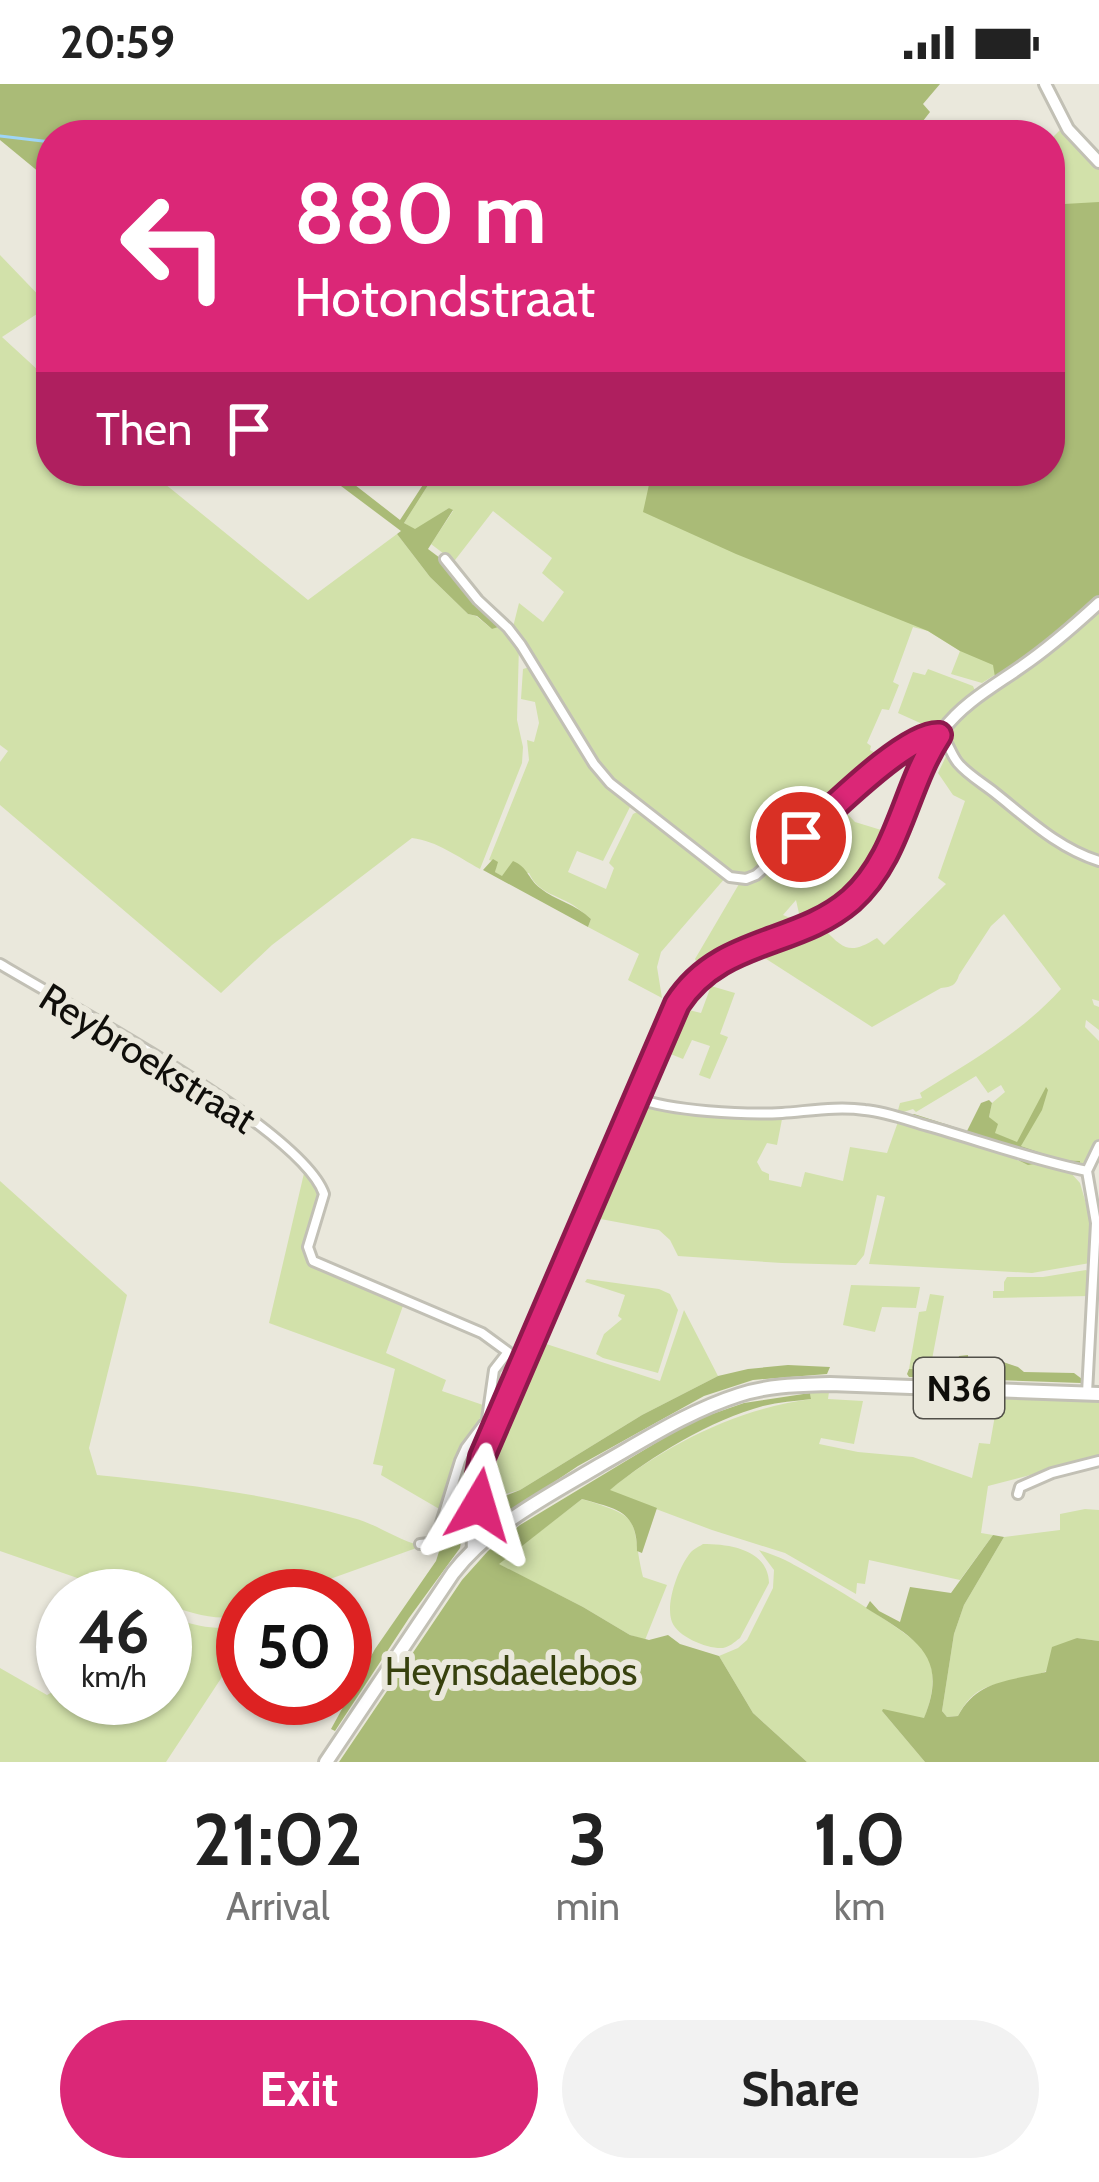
<!DOCTYPE html>
<html lang="en">
<head>
<meta charset="utf-8">
<style>
	:root { --surface:#fff; --page:#f2f2f2; --text:#222; --muted:#767676; --accent:#db2777 }
	body { margin:0; font-family:Cabin,sans-serif; background:var(--page); color:var(--text); height:100vh; display:flex; flex-direction:column; font-size:45px; white-space:nowrap }
	* { box-sizing:border-box; margin:0 }
	p { font-size:39px; color:var(--muted) }
	.icon { flex:none; width:66px; height:66px; fill:none; stroke:currentColor; stroke-width:2; stroke-linecap:round; stroke-linejoin:round }
	.map { position:relative; height:1678px; overflow:hidden }
	.side { display:flex; flex-direction:column; background:var(--surface); flex:1 }
	.side>* { flex:none }
	.banner { position:absolute; left:36px; top:36px; width:1029px; height:366px; border-radius:48px; box-shadow:0 3px 9px #0004; background:#db2777; color:#fff; overflow:hidden }
	.speed { position:absolute; left:36px; top:1485px; display:flex; gap:24px; font-size:60px; font-weight:700; text-align:center }
	.speed>* { display:grid; place-content:center; width:156px; height:156px; border-radius:50%; background:var(--surface); box-shadow:0 3px 9px #0004; line-height:1 }
	.speed small { font-size:30px; font-weight:400 }
	.speed .limit { border:18px solid #d22; background:#fff; color:#111 }
	.pin { position:absolute; display:grid; place-items:center; width:102px; height:102px; color:#fff; margin:-51px; border:6px solid #fff; border-radius:50%; box-shadow:0 3px 12px #0007 }
	.me { position:absolute; width:132px; margin:-66px; rotate:7deg; stroke-linejoin:round; filter:drop-shadow(0 0 9px #0008) }
	.turn { display:flex; align-items:center; gap:42px; height:252px; padding:0 60px; font-size:54px }
	.turn .icon { width:156px; height:156px; stroke-width:2.5 }
	.turn b { display:block; font-size:84px; line-height:102px }
	.then { display:flex; align-items:center; height:114px; padding:0 60px; background:#0003; gap:24px; font-size:45px }
	.eta { display:flex; justify-content:space-evenly; align-items:center; height:204px; text-align:center }
	.eta b { font-size:72px; font-weight:800; line-height:84px }
	.button { display:flex; gap:24px; margin-top:auto; padding:24px 60px }
	.button a { flex:1; height:138px; border-radius:72px; background:var(--accent); color:#fff; font-size:48px; font-weight:800; line-height:138px; text-align:center }
	.button a+a { background:var(--page); color:var(--text) }
	.status { display:flex; justify-content:space-between; align-items:center; height:84px; padding:0 60px; background:var(--surface); direction:ltr }
	.status svg { height:33px; fill:currentColor }
	.map>svg:first-child { display:block }
	.green { fill:#d2e1aa }
	.forest { fill:#ab7 }
	.lines { fill:none; stroke-linecap:round; stroke-linejoin:round }
	.stream { stroke:#9ed5f7; stroke-width:3 }
	.street-casing { stroke:#c2c0b5; stroke-width:14 }
	.secondary-casing { stroke:#c2c0b5; stroke-width:16 }
	.primary-casing { stroke:#c2c0b5; stroke-width:18 }
	.street { stroke:#fff; stroke-width:8 }
	.secondary { stroke:#fff; stroke-width:10 }
	.primary { stroke:#fff; stroke-width:12 }
	.route-casing { stroke:#8e194d; stroke-width:30 }
	.route { stroke:#db2777; stroke-width:21 }
	.labels { text-anchor:middle; stroke-width:12; stroke-linejoin:round; paint-order:stroke }
	.shield { fill:#eae8dc; stroke:#514f49; stroke-width:3 }
	.shield-label { font-size:36px; font-weight:bold; fill:#0f0e0a }
	.street-label { font-size:39px; fill:#0f0e0a; stroke:#eae8dc }
	.park-label { font-size:39px; fill:#37410e; stroke:#eae8dc }
</style>
</head>
<body>
<div class="status"><b>20:59</b><svg viewBox="0 0 49 12"><path d="M0 12V9h3v3zM5 12V6h3v6zM10 12V3h3v9zM15 12V0h3v12zM26 1h20v11H26zM47 4h2v5h-2z"/></svg></div>
<div class="map">
<svg width="1099" height="1678" viewBox="0 0 1099 1678">
	<rect width="100%" height="100%" fill="#eae8dc"/>
	<path class="green" d="M1061,45l20,24 18,15v428l-57,49 -60,38 -31,-9 9,-23 -32,-20 -15,-4 -20,55 6,3 -10,25 -7,-1 -15,34 4,3 -1,4 7,4 4,-4 9,4 -122,109 -20,13 -19,-3 -117,-94 -27,-36 -72,-116 6,-24 24,19 21,-30 -22,-19 10,-15 -59,-47 -41,53 -4,-7 -17,-13 22,-33 -4,-3 -34,22 -11,-7 33,-52h613v-331z
		M0,171l49,51 -47,31 49,45v89h98l159,129 89,-66 33,43 38,37 8,2 16,13 8,-5 19,21 -2,75 6,27 -1,16 -42,106c-22,-12 -43,-28 -68,-31l-140,107 -51,48 -221,-188v-43l8,-11 -8,-6z
		M1099,525v392l-7,-2 2,6 5,2v23l-13,-10 -1,7 14,14v100l-11,21 -8,4v-5l-18,-1 -41,-14 16,-39 -20,36 -23,-10 3,-9 -8,-7 3,-14 13,-11 -4,-7 -13,8 -12,-17 -60,36 -3,-3 -16,5 3,-11 22,-5 -2,-5c50,-31 101,-60 141,-104l-57,-75 -13,12 -32,49c-3,10 -7,12 -18,13l-69,39 -115,-74c-34,16 -61,32 -79,67 -7,13 -13,31 -21,41 10,-23 19,-48 34,-67 32,-40 87,-51 133,-65 21,22 27,25 53,9l7,7 62,-61 -8,-6 27,-77 -12,-6 -15,-22 11,-23 -7,-11 28,-31 86,-61z
		M533,582l60,101 39,36 -29,58 -26,-10 -9,21 38,17 8,-21 -5,-5 24,-49 8,-4 85,67 -65,75 -4,15 5,31 -34,-18 11,-26 -51,-27 3,-8c-6,-5 -12,-10 -18,-14 -18,-11 -35,-12 -44,-32l-26,4 -8,-5 2,-10 -8,-2 40,-100 -2,-20 7,2 5,-19 -4,-21 -14,-3 2,-30z
		M928,585l45,17 2,5 -46,39v-3l-31,-14 15,-41 12,3z
		M840,722l15,16 36,11 -23,42 -4,-5 -29,27 -35,21 -4,-18 -13,15 12,5 2,4 -32,11 -1,-6h-5l-35,17 2,6 -27,15 -4,-8 44,-75 19,-8 18,-14z
		M711,902l24,7 -15,41 8,3 -18,42 -11,-4 11,-29 -18,-6 -9,19 -15,-6 21,-43 12,3z
		M640,1018l143,12 -6,31 -10,-2 -10,19 5,9 7,3v6l32,7 4,-15 38,9 7,-34 37,6 12,-34 117,34 2,8h18l34,7v4l10,11 7,24h5l2,10 -4,46 -58,10 -163,-9 16,-67 -8,-2 -13,60 -8,10 -74,-2 -104,-7 -8,-16 -11,-10 -69,-13z
		M305,1085l16,23 -15,55 3,14 95,42 -18,50 60,27 -4,11 41,14 -3,13 -18,27 -21,65 -60,-35 2,-9 -10,-2 22,-95 -126,-46z
		M0,1097l127,114 -38,153 8,27c86,9 173,19 256,43 24,6 44,22 69,28l-92,33 -7,-3 -34,12 -11,8h-35v19c-28,7 -51,-2 -78,-11v-8h-36l-129,-45z
		M1086,1186l5,4 -2,22 -96,2v-7h11v-9l3,-5h36z
		M587,1195l72,10 11,5 8,16 -20,63 -55,-15 -7,-4 8,-20 18,-15 -4,-3 7,-21 -40,-13z
		M851,1201l69,2 -4,21 -34,-1 -7,25 -32,-7z
		M930,1210l14,2 -14,74 -21,-1 10,-57 7,-1z
		M684,1226l34,66 -76,39 -122,75 -25,7 -7,-14 4,-20 -6,-1 51,-121 123,40z
		M829,1308l-1,7 35,2 -9,43 -33,-6 -2,6 39,8 55,5 59,21 7,-35 11,1 8,-46 101,4v55l-111,29 -7,47 12,2 -33,45 -91,-20 -4,24 -8,-1 -1,11 -71,-41 -73,-23 -104,-39c59,-47 128,-82 203,-92l-1,-6z
		M582,1415c65,20 47,19 61,78l24,8 -22,55 -15,-5 -47,-28 -85,-43z
		M1085,1425l14,1v131l-22,-3c-10,11 -21,30 -35,35 -36,15 -63,2 -84,43l-11,1 -5,-6 12,-77 10,-29 40,-68 56,-7v-16z
		M703,1460c28,0 65,6 66,39l-29,55c-7,5 -9,8 -17,10 -16,1 -45,-11 -51,-26 -7,-18 6,-52 16,-66 4,-7 9,-8 15,-12z
		M759,1466c8,3 18,6 26,10 24,12 134,76 142,94 10,22 5,44 -3,65l-42,-8 43,51h-118l-54,-49 -34,-57 19,-8 9,-8 26,-52 1,-18z
		M179,1536c21,7 43,11 64,5v20l-77,117h-166v-94l47,27 16,-9v12h102v-70z"/>
	<path class="forest" d="M0,0h940l-17,20 7,8 -18,23h-861v47l-51,-42z
		M1099,118v394c-32,30 -66,57 -104,81l-2,-12 -33,-14 -32,-20 -192,-77 -93,-42 9,-41h398v-263l14,-4z
		M321,387h16l63,49 32,-49h5l-33,52 11,6 34,-21 4,2 -25,39 16,12 57,65 -9,3 -15,-13 -9,-2 -38,-37 -33,-43 4,-3z
		M493,775l5,3 -3,10 7,4 11,-15c15,6 15,18 27,27 16,13 36,16 51,31l-3,8 -105,-57z
		M1046,1003l2,3 -6,20 -21,36 41,14 18,1v5l-42,-9 -4,7 -6,1 -12,-6 1,-8 -110,-33 7,-4 53,17 14,-28 8,-3 3,3 -3,14 9,7 -3,9 22,9z
		M968,1271v16h27l2,-11 21,7 6,5 50,1 8,6 -1,4 -172,-6 -2,-3 2,-5 47,1 3,-14z
		M788,1281l42,2 -3,7 -74,6 -49,16 -126,70 -67,45c-37,14 -31,-27 -25,-49h6l-4,20 4,11 8,5 20,-8 122,-75 76,-39 30,-7z
		M810,1309l1,6c-16,2 -32,3 -48,7 -52,14 -112,50 -153,84l47,18 -15,45 -5,-2c0,-41 -21,-42 -55,-52l-83,65 84,43 47,28 19,5 19,-5 12,9 39,12 34,57 54,49h-468l123,-182 26,-29 32,-26 172,-104 52,-18z
		M468,1366l8,4 -16,94 -51,70 -74,113 -4,-2 44,-80 61,-88 8,-25 9,-18 12,-66z
		M993,1451l11,2 -40,68 -10,29 -12,77 5,6 11,-1c19,-36 51,-35 88,-44l6,-25 25,-9 22,3v121h-174l-43,-51 1,-2 41,9c26,-63 -10,-80 -58,-110l4,-7 9,10 21,11 10,-35 41,6z"/>
	<g class="lines">
		<path class="stream" d="M0,52l51,6
			M778,387l3,1"/>
		<defs>
			<path id="street" d="M445,475l33,41 30,28 13,17 73,119 16,19 120,94 16,2 10,-4 121,-107 48,-33c25,-2 21,13 33,28 10,12 26,21 37,30 34,27 63,55 104,68
				M0,880c66,40 302,165 324,230l-16,53 5,14 169,72 26,19
				M636,1014c36,13 107,17 146,15 28,-2 55,-7 83,-3 22,2 42,10 63,16 53,15 105,34 159,45
				M1087,1309l9,-170 -9,-52 12,-25
				M483,1363l11,-77 14,-18
				M1018,1410l2,-7 32,-14 47,-12
				M420,1460l9,-1 8,-7 23,-75 6,-13 18,-24"/>
			<path id="secondary" d="M1045,0l23,45 31,33
				M477,1406l2,15 17,27
				M473,1467l-2,-57 6,-25 191,-446c39,-89 122,-70 185,-125 50,-44 50,-116 90,-168 20,-27 51,-44 78,-63 28,-19 53,-41 78,-64"/>
			<path id="primary" d="M326,1678l127,-189c37,-48 95,-77 147,-108 46,-26 89,-54 139,-70 30,-10 61,-10 91,-11l269,10"/>
		</defs>
		<use href="#street" class="street-casing"/>
		<use href="#secondary" class="secondary-casing"/>
		<use href="#primary" class="primary-casing"/>
		<use href="#street" class="street"/>
		<use href="#secondary" class="secondary"/>
		<use href="#primary" class="primary"/>
	</g>
	<g class="lines">
		<defs>
			<path id="route" d="M479,1421l-2,-18 5,-30 195,-453c43,-67 120,-57 174,-104 49,-44 53,-112 88,-165 -32,-3 -112,79 -138,102"/>
		</defs>
		<use href="#route" class="route-casing"/>
		<use href="#route" class="route"/>
	</g>
	<g class="labels">
		<rect class="shield" x="914" y="1274" width="90" height="60" rx="9"/>
		<g class="shield-label">
			<text x="959" y="1317">N36</text>
		</g>
		<g class="street-label">
			<text transform="translate(148 974) rotate(32)" y="14">Reybroekstraat</text>
		</g>
		<g class="park-label">
			<text x="511" y="1601">Heynsdaelebos</text>
		</g>
	</g>
</svg>
<div class="speed"><div>46<small>km/h</small></div><div class="limit">50</div></div>
<div class="pin" style="left:801px;top:753px;background:#d93025"><svg class="icon" aria-label="arrive" viewBox="0 0 24 24"><path d="M6 21V4h12l-3 4 3 4H6"/></svg></div>
<svg class="me" style="left:479px;top:1421px" viewBox="-20 -20 40 40"><path d="M0-17L14 15 0 8-14 15z" fill="#db2777" stroke="#fff" stroke-width="4"/></svg>
<div class="banner">
<div class="turn"><svg class="icon" aria-label="left" viewBox="0 0 24 24"><path d="M17 20v-9H6M10 6l-5 5 5 5"/></svg><div><b>880 m</b>Hotondstraat</div></div>
<div class="then">Then<svg class="icon" aria-label="arrive" viewBox="0 0 24 24"><path d="M6 21V4h12l-3 4 3 4H6"/></svg></div>
</div>
</div>
<section class="side">
<div class="eta">
<div><b>21:02</b><p>Arrival</p></div>
<div><b>3</b><p>min</p></div>
<div><b>1.0</b><p>km</p></div>
</div>
<div class="button"><a>Exit</a><a>Share</a></div>
</section>
</body>
</html>
